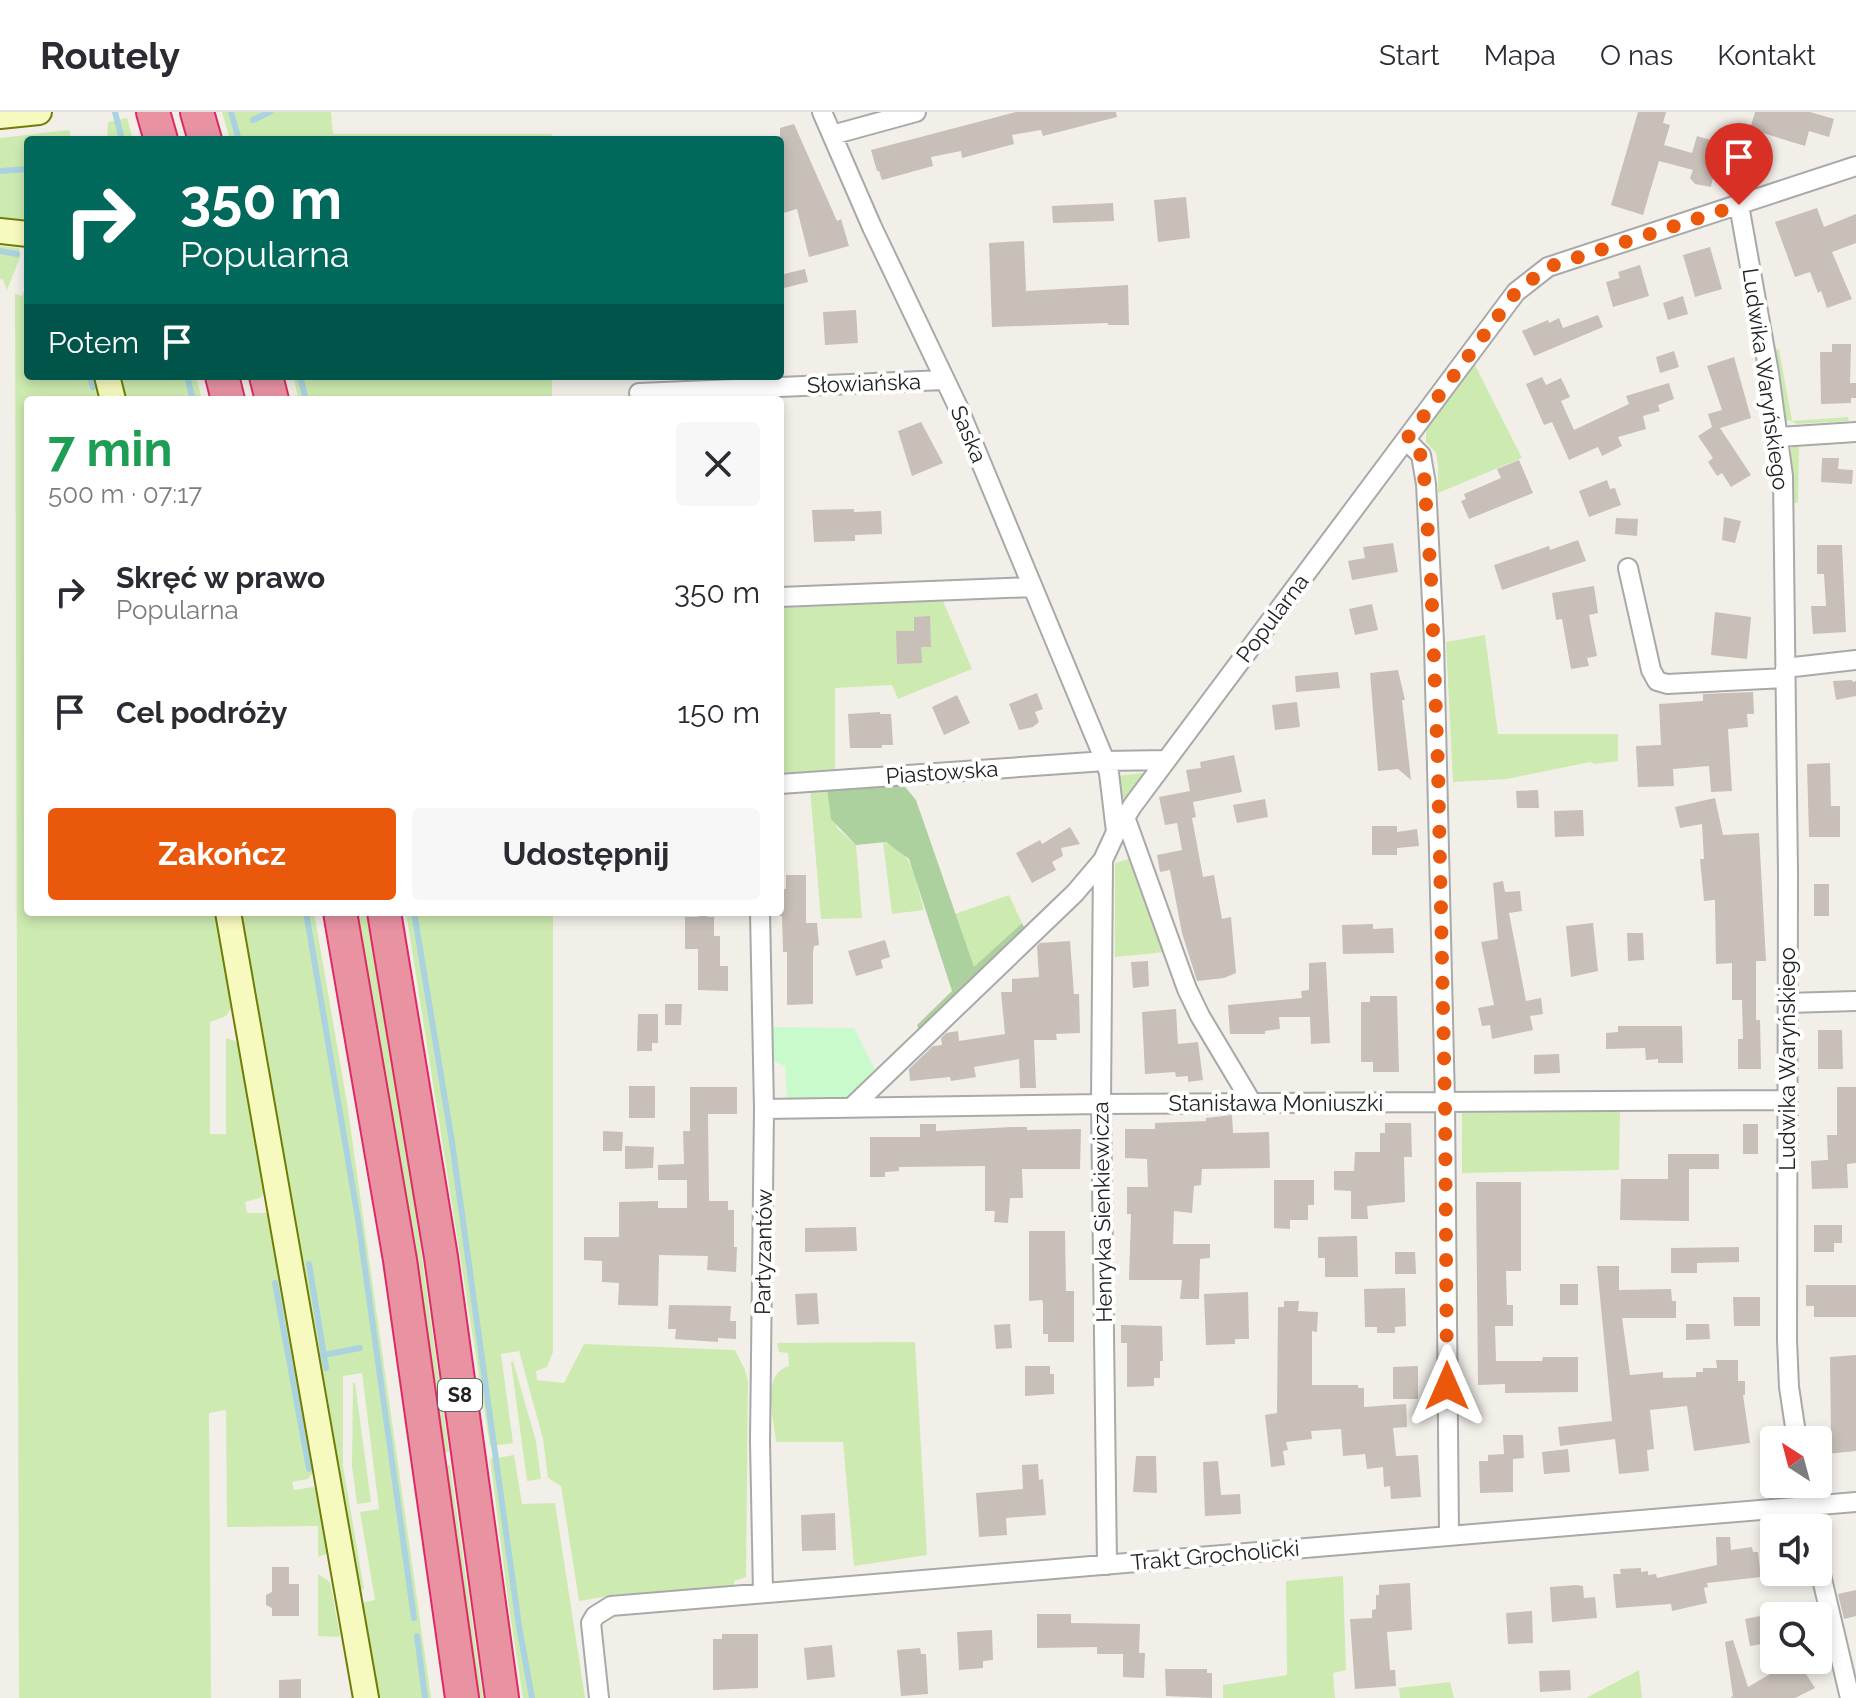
<!DOCTYPE html>
<html lang="pl">
<head>
<meta charset="utf-8">
<style>
	:root { --surface:#fff; --page:#f7f7f7; --text:#2b2b33; --muted:#7c7c81; --line:#e1e1e2; --accent:#ea580c }
	body { margin:0; font-family:Raleway,sans-serif; background:var(--page); color:var(--text); height:100vh; display:flex; flex-direction:column; font-size:30px; white-space:nowrap }
	* { box-sizing:border-box; margin:0 }
	p { font-size:26px; color:var(--muted) }
	.icon { flex:none; width:44px; height:44px; fill:none; stroke:currentColor; stroke-width:2; stroke-linecap:round; stroke-linejoin:round }
	.map { position:relative; flex:1; overflow:hidden }
	.panel { position:absolute; left:24px; top:284px; width:760px; height:520px; display:flex; flex-direction:column; background:var(--surface); border-radius:8px; box-shadow:0 4px 12px #0003 }
	.panel>* { flex:none }
	.hud { position:absolute; left:24px; top:24px; width:760px; height:244px; border-radius:8px; box-shadow:0 4px 12px #0003; background:#00695c; color:#fff; overflow:hidden }
	.needle { width:52px; rotate:324deg }
	.tools { position:absolute; left:1760px; top:1314px; display:grid; gap:16px }
	.tools a { display:grid; place-items:center; width:72px; height:72px; border-radius:8px; background:var(--surface); box-shadow:0 4px 12px #0003; font-size:40px }
	.pin { position:absolute; display:grid; place-items:center; width:68px; height:68px; color:#fff; margin:-82px -34px; border-radius:50% 50% 50% 0; rotate:-45deg; box-shadow:0 0 8px #0007 }
	.pin .icon { rotate:45deg }
	.me { position:absolute; width:88px; margin:-44px; rotate:0deg; stroke-linejoin:round; filter:drop-shadow(0 0 6px #0008) }
	.turn { display:flex; align-items:center; gap:28px; height:168px; padding:0 24px; font-size:36px }
	.turn .icon { width:104px; height:104px; stroke-width:2.5 }
	.turn b { display:block; font-size:56px; line-height:68px }
	.then { display:flex; align-items:center; height:76px; padding:0 24px; background:#0003; gap:16px; font-size:30px }
	.round { display:grid; place-items:center; flex:none; width:84px; height:84px; border-radius:8px; background:var(--page) }
	.overview { display:flex; align-items:center; justify-content:space-between; height:136px; padding:0 24px }
	h1 { font-size:48px; font-weight:700; line-height:60px; color:#1e9e55 }
	.primary-button { display:flex; gap:16px; margin-top:auto; padding:16px 24px }
	.primary-button a { flex:1; height:92px; border-radius:8px; background:var(--accent); color:#fff; font-size:32px; font-weight:700; line-height:92px; text-align:center }
	.primary-button a+a { background:var(--page); color:var(--text) }
	ul { padding:0; list-style:none }
	li { display:flex; align-items:center; gap:24px; height:120px; padding:0 24px }
	li div { flex:1 }
	li b { display:block; font-size:30px }
	li em { font-style:normal }
	header { display:flex; align-items:center; gap:48px; box-sizing:border-box; height:112px; padding:0 40px; background:var(--surface); border-bottom:2px solid var(--line) }
	header strong { font-size:38px }
	nav { display:flex; gap:44px; margin-inline-start:auto; font-size:28px }
	.map>svg:first-child { display:block }
	.grass { fill:#cdebb0 }
	.forest { fill:#add19e }
	.park { fill:#c8facc }
	.lines { fill:none; stroke-linecap:round; stroke-linejoin:round }
	.stream { stroke:#aad3df; stroke-width:6 }
	.building { fill:#c7bfb8 }
	.street-casing { stroke:#a9a9a9; stroke-width:22 }
	.secondary-casing { stroke:#707d05; stroke-width:28 }
	.highway-casing { stroke:#dc2a67; stroke-width:36 }
	.street { stroke:#fff; stroke-width:18 }
	.secondary { stroke:#f7fabf; stroke-width:24 }
	.highway { stroke:#e892a2; stroke-width:32 }
	.route { stroke:#ea580c; stroke-width:14; stroke-dasharray:0 25.2 }
	.labels { text-anchor:middle; stroke-width:8; stroke-linejoin:round; paint-order:stroke }
	.shield { fill:#fff; stroke:#646464; stroke-width:2 }
	.shield-label { font-size:20px; font-weight:bold; fill:#222 }
	.street-label { font-size:22px; fill:#222; stroke:#fff }
</style>
</head>
<body>
<header>
<strong>Routely</strong>
<nav><a>Start</a><a>Mapa</a><a>O nas</a><a>Kontakt</a></nav>
</header>
<div class="map">
<svg width="1856" height="1586" viewBox="0 0 1856 1586">
	<rect width="100%" height="100%" fill="#f2efe9"/>
	<path class="grass" d="M222,0h109l2,22h219v6h-322z
		M127,6l6,22h-26l1,-18z
		M69,18l3,10h-44v80l-28,-3v-79z
		M0,134l19,2 1,9 -13,33 -4,-10 -3,-1z
		M28,169v95h67l8,24h-75v512h188l17,94 -7,10 -16,6v112h16v-96l9,3 5,6 26,145 -6,6 -15,4 2,11h22l46,256 -7,10 -16,3 2,8 19,-3 5,4 12,62 -12,4v-31l-91,1 -1,-117 -17,3 2,285h-192l-4,-1404 7,2z
		M1779,237l13,72 56,-4 1,4 -52,3 -8,-4 -3,2 -12,-72z
		M1474,251l48,95 -84,35v-27l-2,-13 -10,-11v-15z
		M118,264h78l6,24h-78z
		M293,264h259v24h-253z
		M1849,328v3l-50,3 -1,57h-6l-1,-55 6,-4z
		M943,489l29,68 -74,30 -6,-14 -57,3v81l-55,5v-166z
		M1485,523l13,99h120v27l-23,3 -5,-2 -83,17 -54,3 -7,-140z
		M1150,660l-23,27 -5,-1 -3,-4 -1,-18z
		M827,676l10,40 19,17 6,73 -41,1 -11,-130z
		M883,730c31,7 33,42 41,68l-32,4z
		M1132,746l34,94 -51,5v-94z
		M1009,783l13,28 -48,45 -19,-54z
		M239,800h75l33,191 84,595h-56l-17,-94 17,-4 -15,-88 19,-3 -17,-136 -19,3v90l21,123 -8,2 -5,-47z
		M355,800h12l44,266 38,274 -10,1z
		M406,800h147v440l-6,15 -11,4 1,9 27,3 20,-39 151,6 10,20 3,12 -2,195 -12,4v6l-119,8 -36,6 -18,-115 -13,-8 -5,-39 -24,-88 -18,3 12,89 -23,3z
		M1620,999l-1,59 -157,3v-60z
		M915,1230l12,213 -73,11 -11,-124h-67c-2,-24 -16,-67 13,-76l-1,-13 -9,-1 -2,-9z
		M513,1249l23,80 5,38 -14,2 -16,-119z
		M353,1271h2l16,119 -14,2 -5,-38z
		M514,1343l8,49 33,-1 30,195h-62l-14,-91 -19,-148z
		M450,1353l33,233h-11l-32,-232z
		M318,1462l12,8 10,53 -2,2 -20,-1z
		M1343,1464l3,94 -13,3 2,25h-112v-13l64,-10 -1,-94z
		M1639,1558l3,28h-56z
		M1450,1570l4,16h-54l-1,-10z"/>
	<path class="forest" d="M902,671l14,17 58,167 48,-44 4,8 -107,99 -2,-5 35,-34 -43,-132 -23,-17 -30,3 -25,-26 -4,-31z"/>
	<path class="park" d="M769,915l85,1 22,44 -28,26h-61l-2,-32 -16,-7z"/>
	<g class="lines">
		<path class="stream" d="M115,0l7,28
			M231,0l8,28
			M253,8l17,-8
			M0,59l28,-2
			M0,139l17,3
			M90,264l3,11
			M187,264l6,24
			M300,264l6,24
			M306,800l52,307 56,399
			M414,800l38,230 67,484 13,72
			M309,1152l17,104
			M275,1171l34,186
			M323,1243l37,-7
			M417,1524l8,62"/>
	</g>
	<path class="building" d="M1016,0h100l1,5 -74,19 -2,-6 -29,5 2,9 -52,14 -1,-7 -30,6 2,9 -51,14 -3,-9h-2l-6,-21z
		M1638,0h28l-3,11 7,2 -6,20 28,8 5,-17 24,7 -10,44 -16,-3 -5,-6 3,-8 -34,-9 -16,54 -32,-10z
		M1755,0h55l24,7 -5,18 -20,-6 -4,15 -55,-17z
		M794,12l43,97 4,-2 8,27 -40,11 -12,-48 -17,5v-86z
		M1186,85l4,41 -32,4 -4,-42z
		M1113,91l1,18 -61,2 -1,-17z
		M1817,96l7,19 32,-13v29l-24,9 20,47 -25,9 -6,-17 -3,2 -8,-21 -15,5 -20,-55z
		M1024,129l2,50 102,-6 1,40h-21v-2l-116,4 -3,-84z
		M1710,135l12,42 -27,8 -12,-42z
		M1640,153l9,31 -36,11 -7,-25 14,-4 -2,-6z
		M805,157l3,13 -28,7v-14z
		M1683,184l5,18 -20,6 -5,-17z
		M856,198l2,33 -33,2 -2,-33z
		M1598,203l5,12 -69,29 -12,-25 26,-11 1,3 10,-5 4,10z
		M1832,232h19l-1,39h6v15h-5v5l-30,1 -1,-52h12z
		M1674,239l5,16 -19,6 -4,-16z
		M1734,245l17,61 -31,10 31,47 -20,12 -9,-14 -5,3 -9,-14 5,-4 -15,-22 14,-9 -4,-13 14,-4 -15,-44z
		M1542,265l4,8 15,-7 9,19 -9,4 13,29 55,-26 -3,-8 43,-13 5,16 -16,6 2,6 -17,5 3,13 -28,8 4,9 -20,10 -4,-9 -29,13 -17,-38 -8,3 -18,-41z
		M921,310l22,41 -31,13 -14,-45z
		M1822,346h17l-1,11 15,1 -1,14 -31,-2z
		M1519,348l14,33 -64,26 -8,-18 5,-2 -2,-5 37,-16 -4,-9z
		M1607,368l3,9 5,-1 6,17 -32,12 -10,-26z
		M854,397v3l27,-1 1,23 -27,1v6l-41,1 -2,-32z
		M1724,405l17,4 -6,22 -13,-3z
		M1616,406l22,1 -1,17 -22,-2z
		M1578,428l8,21 -84,29 -8,-25 55,-19 1,4z
		M1393,431l5,29 -46,8 -4,-19 17,-3 -2,-11z
		M1817,433h25l4,87 -33,2 -2,-28h15l-2,-32h-7z
		M1594,474l4,27 -9,2 8,41 -10,2 2,8 -18,3 -9,-50 -6,1 -4,-27z
		M1372,492l6,26 -23,5 -6,-26z
		M1715,500l36,5 -4,42 -36,-4z
		M930,504l1,31h-10l1,16 -25,1 -1,-33h18v-14z
		M1398,558l7,30h-3l9,80 -13,-11 -20,2 -8,-98z
		M1338,560l2,16 -44,4 -1,-16z
		M1852,568l1,2 3,-1v15l-20,4 -3,-19z
		M1753,580l1,22h-7l1,13 -20,2 4,62 -21,1 -2,-26 -36,3 1,17 -36,1 -2,-41 25,-1 -2,-41 44,-3v-7z
		M1037,581l6,16 -8,3 4,10 -6,5 -14,3 -10,-26z
		M957,583l13,28 -26,12 -12,-28z
		M1297,590l3,25 -25,3 -3,-25z
		M880,600v2h11l2,31h-11v3h-32l-2,-34z
		M1234,643l8,37 -49,10 3,15 -4,1 11,59 11,-2 8,44 9,-2 5,56 -12,5 -27,3 -15,-48 -12,-63 -10,2 -3,-17 25,-5 -5,-27 -12,2 -6,-28 31,-6 -4,-21 15,-2 -1,-6z
		M1830,651l1,43h9v31h-31l-2,-73z
		M1538,678l1,18h-22l-1,-17z
		M1715,686l8,37 36,-2 7,128h-10v59h4l1,49h-23v-30h5l-1,-39h-10v-37l-16,1 -1,-64 -11,1 -4,-42h4l-2,-35 -22,4 -5,-21z
		M1265,687l3,18 -31,6 -4,-18z
		M1583,698l1,26 -29,1 -1,-26z
		M1372,714h25v6l20,-3 2,17 -22,2v7h-25z
		M1070,715l10,17 -19,4 2,8 -11,6 4,8 -24,13 -16,-30 24,-13 2,4z
		M786,763h20v48h11l2,22 -5,1 -1,6v52l-26,1v-53h-4l-1,-36h-2v-27h6z
		M1503,769l2,11 15,-1 2,20 -13,2 17,88 15,-3 2,16 -13,2 3,14 -41,9 -2,-14 -8,1 -4,-18 16,-3 -13,-63 17,-3 -5,-56z
		M1814,772h15v32h-15z
		M703,800l5,5h6v19h6v30h8v25l-30,-1v-41h-13v-32h13z
		M1593,811l5,48 -27,6 -5,-51z
		M1373,812v5l20,-1 1,25 -51,1 -1,-29z
		M1627,821h16l1,27 -16,1z
		M885,828l5,17 -9,3 2,8 -27,8 -8,-25z
		M1070,829l4,53h5l1,39 -24,1 1,6h-23l2,48h-16l-1,-29 -45,8 2,10 -25,4 -1,-4 -40,4 -1,-12 24,-23 9,-1 -1,-7 5,-5 12,-2 1,10 46,-7 -4,-42h11v-13l27,-2 -2,-31 3,-3z
		M1148,849l1,25 -16,2 -2,-26z
		M1326,850l4,81 -19,1 -1,-27h-31l1,12 -15,2v3h-35l-2,-29 74,-7 -1,-7 8,-1v-27z
		M1370,884h27l2,76h-26v-10h-12v-60h9z
		M665,892h17l-1,21h-16z
		M1176,897l2,35 20,-2 5,38 -15,2v-6l-12,1 -1,-5 -30,2 -3,-62z
		M638,902h20v29h-6v8h-15z
		M1618,914h64l1,37h-25v-4l-12,1 -1,-12 -39,1v-16l12,-1z
		M1818,918h24l1,39h-25z
		M1559,942l1,19 -26,1v-19z
		M629,974h26v32h-26z
		M690,975h47v27h-29l1,87h19v9h6v37h3l-1,25 -29,-2 1,-14 -49,-1 -1,51 -40,-1 1,-22 -17,-1v-21l-18,-1v-23h35v-35l39,-1v7h29v-28h-29v-15l26,-1 -1,-33h7z
		M1837,975h19v76l-9,1 1,24 -36,1 -1,-28 17,-1 -1,-25h10z
		M1232,1003l1,18 36,-1 1,36 -68,1 -1,16 -7,1 -2,27 -18,-2 -1,33h37v14l-10,1 -1,40h-19l2,-19h-53l2,-66h-4v-27h21l-1,-28 -22,-1v-29h30v-6l51,-2v-3z
		M1385,1011h26l1,34h-8l1,45 -38,4 1,13h-17v-28l-17,-1v-19h20l1,-19h25v-19h5z
		M920,1012h16v7l76,-4h15v3l54,-1 -1,40h-58l1,29h-13l-2,25 -14,-1 1,-11h-10v-45l-86,1v4l-14,1v5h-15v-40h50z
		M1743,1012h15v30h-15z
		M603,1019l20,1 -1,19h-19z
		M625,1034l29,1 -1,21 -28,1z
		M1668,1042h51v15h-30v52l-69,-1 1,-41h47z
		M1274,1068h40v25h-6v15h-18v9l-16,-1z
		M1476,1070h45v89h-15l1,34h6v21h-18l1,35h46l1,-4h35v35l-73,1v-9l-27,1z
		M1814,1113h28v18h-8v9h-20z
		M856,1115l1,24 -52,1v-24z
		M1029,1119h36l1,60h8v51h-26v-8h-5v-31l-1,-3 -13,1z
		M1357,1124l1,41h-33v-19h-7v-21z
		M1739,1135v15l-42,1v10h-26v-25z
		M1395,1140h20l1,22h-21z
		M1597,1154h22v24l52,-1 1,12h4v17h-54l8,57 33,-3v6l33,-1v-5h7v-4h14l-1,-8h22v21h7v14h-2l7,48 -56,8 -7,-45 -37,4 4,39 -7,1 2,21 -30,3 -4,-35 -55,7 -2,-19 54,-6z
		M1560,1172h18v21h-18z
		M1806,1173h50v32h-42v-11h-8z
		M1405,1176l1,38 -11,1v6h-18v-6h-12l-1,-38z
		M1248,1180l1,47h-14v5l-29,1 -2,-51z
		M817,1181l2,31 -22,1 -2,-31z
		M1733,1185h27v29h-26z
		M1284,1189h15l-1,10 20,1 -1,20 -5,-1v54h46v3h6v19l42,-3 1,23 -14,1 3,28 22,-1 3,42 -30,2 -1,-13 -6,1 -1,-20 -16,2 -2,-15 -22,2 -2,-27 -30,2 1,8 -26,3 2,8 -5,1 2,14 -14,2 -6,-52 12,-2 1,-106h6z
		M669,1193l62,1 -1,15h6v18l-18,-1v4l-43,-3 1,-10h-8z
		M1010,1212l2,24 -16,1 -2,-24z
		M1686,1212h23l1,15 -24,1z
		M1121,1213l41,1 1,35h-3v17h-6v8l-27,1v-44h-6z
		M1856,1243v96l-31,3 -1,-16h7l-1,-81z
		M1025,1254h25v8h4v20l-29,2z
		M1418,1254v33h-25v-32z
		M1503,1323h20l1,23 -11,1v33l-33,1 -1,-32h9v-6l16,-1z
		M1568,1337l2,23 -26,2 -2,-22z
		M1136,1344h20l1,37 -24,-1z
		M1218,1349l3,34 19,-1 1,20 -36,2 -2,-54z
		M1038,1352l1,16 4,-1 3,36 -40,3 1,17 -28,2 -3,-44 47,-4 -1,-24z
		M835,1401l1,37 -34,1 -1,-36z
		M1716,1425h14l1,13 21,-3 1,5h5l3,25 -54,6 1,4 -4,1 3,15 -35,8 -1,-7 -55,4 -3,-34h8l-1,-5 21,-1v4l7,-1v4l8,-1 1,4 60,-13z
		M272,1455h17v17h10v32h-27v-8l-6,-3v-10l6,-3z
		M1410,1471l2,47 -25,2 3,38h5l1,16 -41,3 -5,-70 22,-1v-8l4,-1v-14h3v-10z
		M1576,1473l7,1 1,12 11,-1 2,21 -45,4 -2,-35z
		M1856,1478v26l-12,3 -6,-25z
		M1532,1499l1,32 -25,1 -2,-31z
		M1037,1502h34v9l69,1 -1,29h6l-1,25 -21,-1v-23h-26v-7l-60,1z
		M1771,1502l3,28 -24,4 -5,-27z
		M992,1518l1,30 -10,1v7l-24,2 -2,-38z
		M722,1522h36v54l-45,2v-51h9z
		M1733,1528l15,47 34,-20 -2,-7h17l18,28 -20,10h-65l3,-2 -8,-54z
		M832,1533l3,32 -28,3 -3,-32z
		M920,1536l1,6h5l2,40 -27,2 -4,-46z
		M1165,1557h42v4h5v25l-46,-2z
		M1570,1558l1,20 -31,2 -1,-21z
		M301,1567v19h-22v-18z"/>
	<g class="lines">
		<defs>
			<path id="street" d="M822,0l50,115 86,180 147,354 4,12 7,59
				M832,23l84,-23
				M1739,93l30,168 14,103 5,398 -1,466 2,47 8,53
				M639,281l305,-13
				M1779,325l77,-5
				M1406,328l15,15 5,29 8,157 11,462 4,432
				M1628,456l23,102 6,11 10,3 118,-6
				M780,485l252,-10
				M1785,556l71,-8
				M780,672l325,-23 61,-1
				M1125,705l62,172 13,27 52,87
				M1103,748l-2,244 6,461
				M760,800l4,197 -4,332 3,152
				M1787,891l69,-2
				M852,995l223,-214 28,-33 13,-28 17,-27 383,-513 32,-25 308,-101
				M764,997l337,-5 686,-4
				M1803,1372l7,44
				M1818,1450l32,136
				M599,1586l-8,-75 4,-7 16,-10 1245,-104"/>
			<path id="secondary" d="M0,4l39,-4
				M0,119l28,3
				M107,264l6,24
				M228,800l138,786"/>
			<path id="highway" d="M153,0l8,28
				M197,0l8,28
				M222,264l6,24
				M266,264l6,24
				M340,800l60,348 62,438
				M384,800l57,345 61,441"/>
		</defs>
		<use href="#street" class="street-casing"/>
		<use href="#secondary" class="secondary-casing"/>
		<use href="#highway" class="highway-casing"/>
		<use href="#street" class="street"/>
		<use href="#secondary" class="secondary"/>
		<use href="#highway" class="highway"/>
	</g>
	<g class="lines">
		<path class="route" d="M1447,1274l-2,-283 -7,-336 -7,-189 -8,-118 -5,-10 -12,-10 110,-148 32,-25 191,-62"/>
	</g>
	<g class="labels">
		<rect class="shield" x="438" y="1267" width="44" height="32" rx="6"/>
		<g class="shield-label">
			<text x="460" y="1290">S8</text>
		</g>
		<g class="street-label">
			<text transform="translate(1766 267) rotate(82)" y="8">Ludwika Waryńskiego</text>
			<text transform="translate(864 271) rotate(-2)" y="8">Słowiańska</text>
			<text transform="translate(969 322) rotate(67)" y="8">Saska</text>
			<text transform="translate(1272 506) rotate(-53)" y="8">Popularna</text>
			<text transform="translate(942 660) rotate(-4)" y="8">Piastowska</text>
			<text transform="translate(1787 947) rotate(-90)" y="8">Ludwika Waryńskiego</text>
			<text x="1276" y="999">Stanisława Moniuszki</text>
			<text transform="translate(1102 1100) rotate(-91)" y="8">Henryka Sienkiewicza</text>
			<text transform="translate(763 1140) rotate(-89)" y="8">Partyzantów</text>
			<text transform="translate(1215 1443) rotate(-5)" y="8">Trakt Grocholicki</text>
		</g>
	</g>
</svg>
<div class="tools">
<a><svg class="needle" viewBox="-14 -14 28 28"><path d="M0-13l5 13h-10z" fill="#e53935"/><path d="M0 13l5-13h-10z" fill="#7c7c81"/></svg></a>
<a><svg class="icon" aria-label="sound" viewBox="0 0 24 24"><path d="M4 9h4l5-4v14l-5-4H4zM17 9q2 3 0 6"/></svg></a>
<a><svg class="icon" aria-label="search" viewBox="0 0 24 24"><circle cx="10" cy="10" r="6"/><path d="M15 15l6 6"/></svg></a>
</div>
<div class="pin" style="left:1739px;top:93px;background:#d93025"><svg class="icon" aria-label="arrive" viewBox="0 0 24 24"><path d="M6 21V4h12l-3 4 3 4H6"/></svg></div>
<svg class="me" style="left:1447px;top:1274px" viewBox="-20 -20 40 40"><path d="M0-17L14 15 0 8-14 15z" fill="#ea580c" stroke="#fff" stroke-width="4"/></svg>
<div class="hud">
<div class="turn"><svg class="icon" aria-label="right" viewBox="0 0 24 24"><path d="M7 20v-9h11M14 6l5 5-5 5"/></svg><div><b>350 m</b>Popularna</div></div>
<div class="then">Potem<svg class="icon" aria-label="arrive" viewBox="0 0 24 24"><path d="M6 21V4h12l-3 4 3 4H6"/></svg></div>
</div>
<section class="panel">
<div class="overview"><div><h1>7 min</h1><p>500 m · 07:17</p></div><a class="round"><svg class="icon" aria-label="close" viewBox="0 0 24 24"><path d="M6 6l12 12M18 6L6 18"/></svg></a></div>
<ul>
<li><svg class="icon" aria-label="right" viewBox="0 0 24 24"><path d="M7 20v-9h11M14 6l5 5-5 5"/></svg><div><b>Skręć w prawo</b><p>Popularna</p></div><em>350 m</em></li>
<li><svg class="icon" aria-label="arrive" viewBox="0 0 24 24"><path d="M6 21V4h12l-3 4 3 4H6"/></svg><div><b>Cel podróży</b></div><em>150 m</em></li>
</ul>
<div class="primary-button"><a>Zakończ</a><a>Udostępnij</a></div>
</section>
</div>
</body>
</html>
